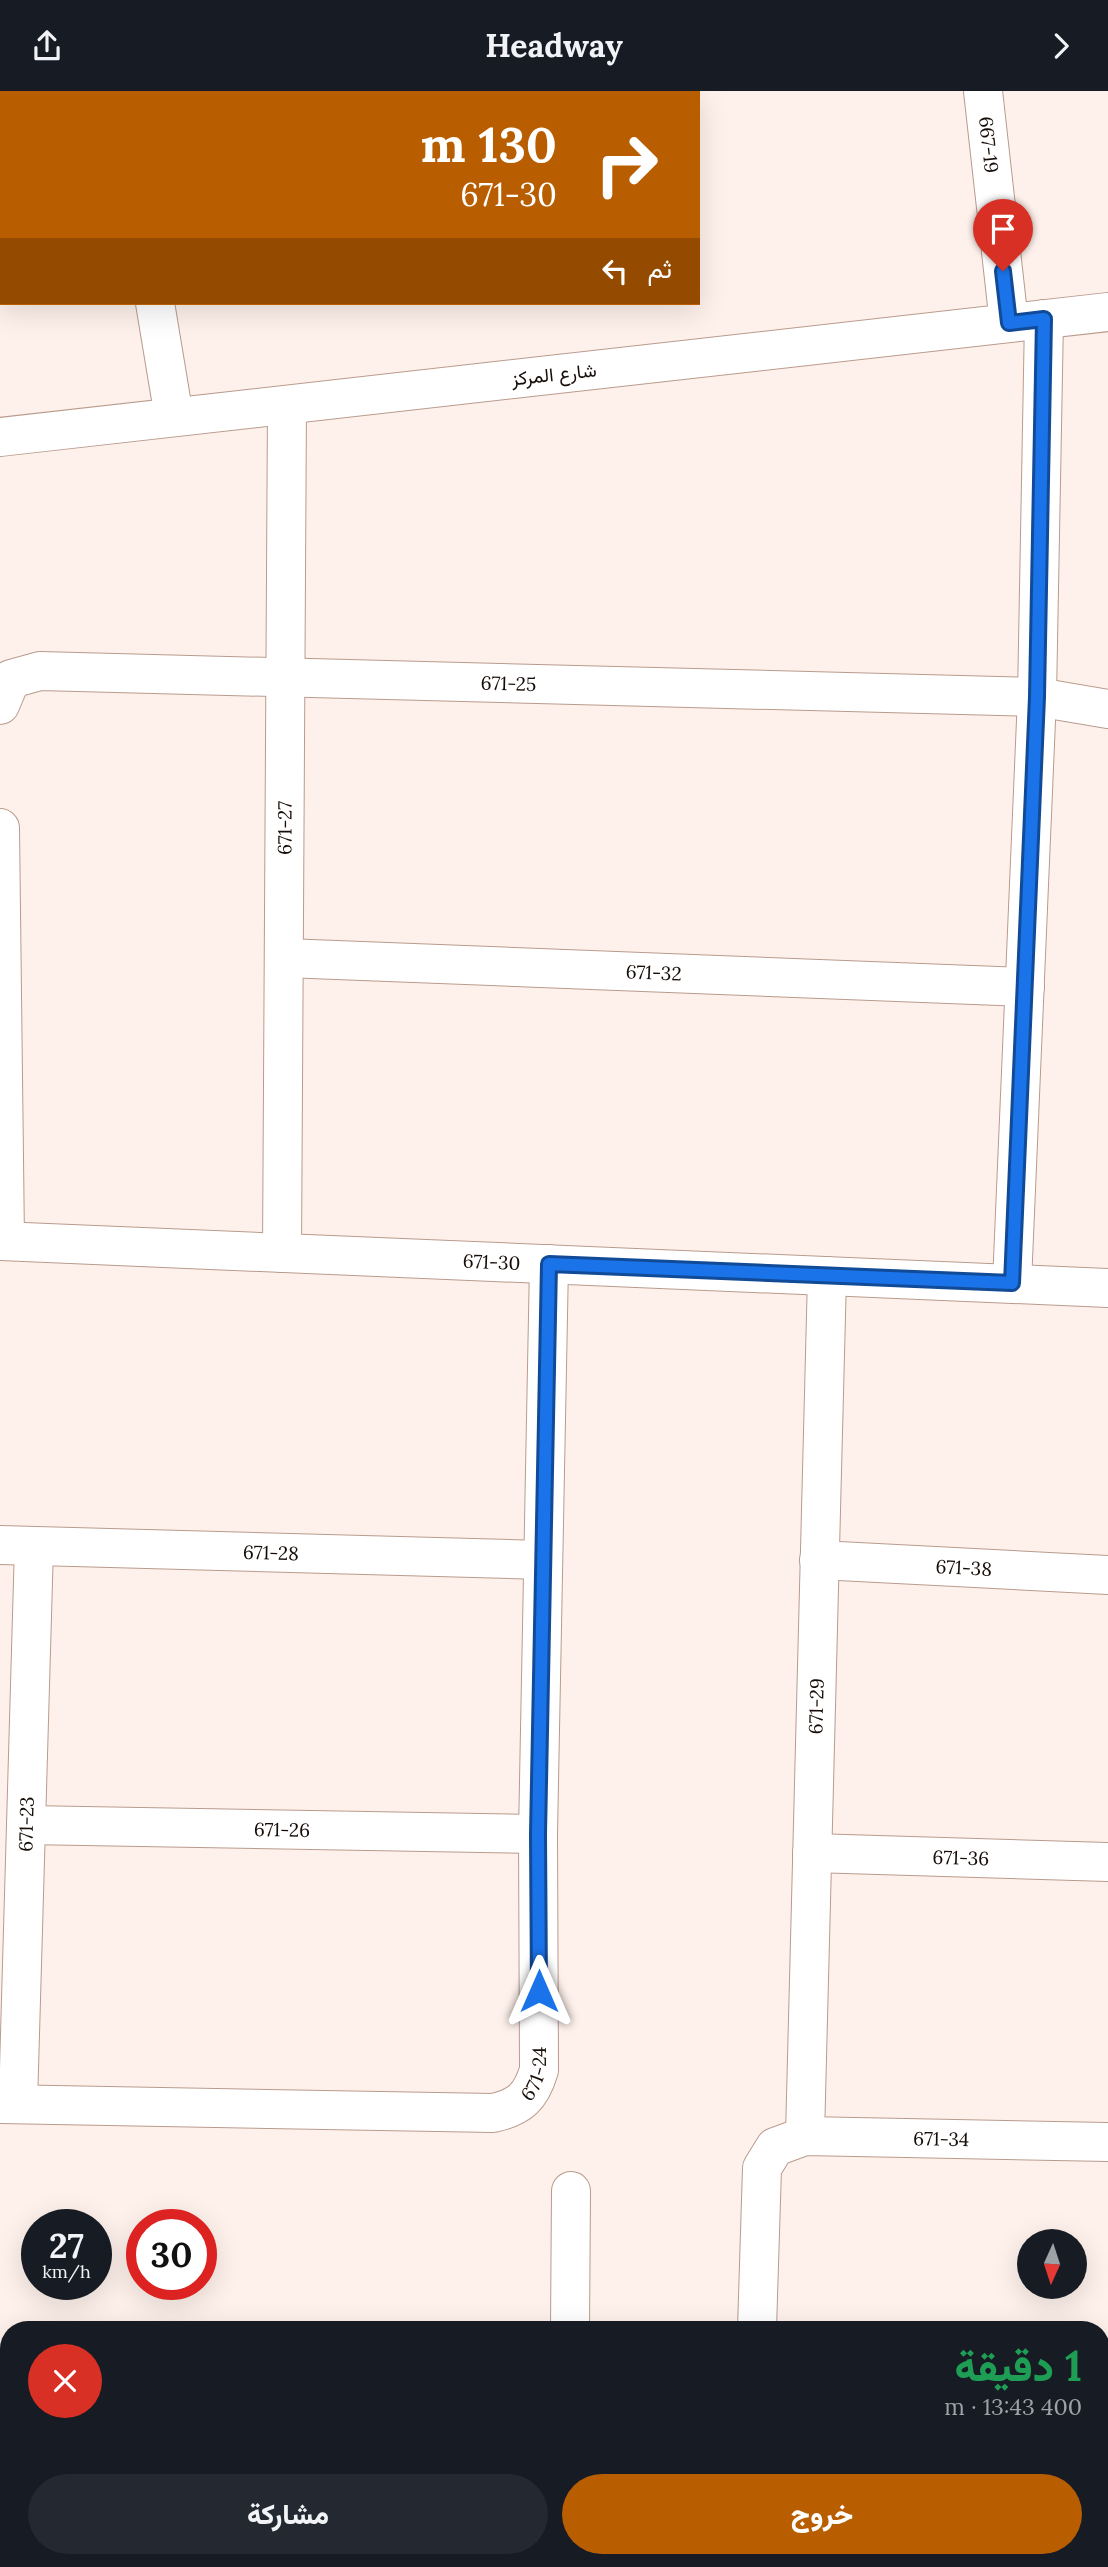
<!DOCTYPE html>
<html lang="ar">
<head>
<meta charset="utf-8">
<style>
	:root { --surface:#171b24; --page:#242831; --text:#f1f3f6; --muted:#9ea1a6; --accent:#b95e00 }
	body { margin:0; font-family:Lora,Vazirmatn,serif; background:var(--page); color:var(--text); direction:rtl; height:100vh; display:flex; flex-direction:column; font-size:26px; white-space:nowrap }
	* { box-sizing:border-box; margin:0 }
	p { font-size:23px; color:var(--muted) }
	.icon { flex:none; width:38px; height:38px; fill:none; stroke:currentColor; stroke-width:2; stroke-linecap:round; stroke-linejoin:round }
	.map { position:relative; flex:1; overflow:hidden; direction:ltr }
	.drawer { position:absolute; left:0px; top:2230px; width:1110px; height:247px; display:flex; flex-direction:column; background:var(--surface); border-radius:28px 28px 0 0; box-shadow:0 7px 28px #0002; direction:rtl }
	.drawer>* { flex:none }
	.banner { position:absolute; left:0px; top:0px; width:700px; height:214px; box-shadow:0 7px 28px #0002; direction:rtl; background:#b95e00; color:#fff; overflow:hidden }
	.needle { width:46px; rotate:183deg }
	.fabs { position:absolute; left:1017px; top:2138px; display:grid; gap:14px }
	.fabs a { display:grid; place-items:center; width:70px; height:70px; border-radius:50%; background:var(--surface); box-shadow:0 7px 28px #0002; font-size:35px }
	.speed { position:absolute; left:21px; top:2118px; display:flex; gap:14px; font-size:35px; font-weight:700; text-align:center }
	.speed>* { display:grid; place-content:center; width:91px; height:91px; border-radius:50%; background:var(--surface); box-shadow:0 7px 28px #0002; line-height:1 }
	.speed small { font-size:18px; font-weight:400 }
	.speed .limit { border:10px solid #d22; background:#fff; color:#111 }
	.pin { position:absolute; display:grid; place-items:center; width:60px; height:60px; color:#fff; margin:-72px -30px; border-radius:50% 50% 50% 0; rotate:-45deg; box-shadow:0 0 7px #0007 }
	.pin .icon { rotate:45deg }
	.me { position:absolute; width:77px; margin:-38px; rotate:0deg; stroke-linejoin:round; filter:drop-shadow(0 0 5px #0008) }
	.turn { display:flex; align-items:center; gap:24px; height:147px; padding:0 28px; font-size:32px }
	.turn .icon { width:91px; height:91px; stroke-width:2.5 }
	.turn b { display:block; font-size:49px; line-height:60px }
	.then { display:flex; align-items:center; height:66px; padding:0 28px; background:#0003; gap:14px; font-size:26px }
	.round { display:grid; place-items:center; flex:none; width:74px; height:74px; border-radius:37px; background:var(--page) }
	.head { display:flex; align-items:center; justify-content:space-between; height:119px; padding:0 28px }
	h1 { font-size:42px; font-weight:800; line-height:52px; color:#1e9e55 }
	.button { display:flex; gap:14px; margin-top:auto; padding:14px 28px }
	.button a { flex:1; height:80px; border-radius:42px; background:var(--accent); color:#fff; font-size:28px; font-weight:800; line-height:80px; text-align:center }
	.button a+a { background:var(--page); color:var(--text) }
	header { display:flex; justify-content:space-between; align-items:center; height:91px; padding:0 28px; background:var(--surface); font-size:32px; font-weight:800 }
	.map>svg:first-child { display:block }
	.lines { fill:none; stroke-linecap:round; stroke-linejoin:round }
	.minor-casing { stroke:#b99b8d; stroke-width:40 }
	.tertiary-casing { stroke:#b99b8d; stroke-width:40 }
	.minor { stroke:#fff; stroke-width:38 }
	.tertiary { stroke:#fff; stroke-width:38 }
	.route-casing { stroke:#114b97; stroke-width:18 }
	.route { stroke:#1a73e8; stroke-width:12 }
	.labels { text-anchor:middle; stroke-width:5; stroke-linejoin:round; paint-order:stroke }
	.street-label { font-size:19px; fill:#170d08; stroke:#fff }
</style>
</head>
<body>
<header><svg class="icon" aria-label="forward" viewBox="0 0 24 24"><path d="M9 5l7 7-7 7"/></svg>Headway<svg class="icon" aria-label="share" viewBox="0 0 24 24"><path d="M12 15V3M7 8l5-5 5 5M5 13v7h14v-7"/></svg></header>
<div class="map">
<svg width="1108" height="2476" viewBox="0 0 1108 2476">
	<rect width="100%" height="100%" fill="#fef1eb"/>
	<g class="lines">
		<defs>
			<g id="minor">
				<path d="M119,0v2"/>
				<path id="s1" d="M983,0l26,232"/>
				<path d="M11,2l15,-2"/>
				<path d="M155,212l19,114"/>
				<path id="s2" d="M0,614l11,-26 29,-8 997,26 71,12"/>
				<path d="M0,737l5,413"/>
				<path id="s3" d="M285,867l740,29"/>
				<path id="s4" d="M0,1150l1108,47"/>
				<path id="s5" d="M282,1162l5,-848"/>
				<path d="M1012,1192l25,-586 7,-378"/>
				<path id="s6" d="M0,1454l543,15"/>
				<path id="s7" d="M819,1469l289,15"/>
				<path id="s8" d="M26,1734l512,9"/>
				<path id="s9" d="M812,1762l296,9"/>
				<path id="s10" d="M0,2013l493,9c27,-6 38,-16 46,-43l-1,-236 11,-570"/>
				<path id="s11" d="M18,2013l16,-558"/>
				<path id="s12" d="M805,2045l22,-860"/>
				<path d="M570,2238l1,-138"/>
				<path id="s13" d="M757,2238l5,-161 13,-21 30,-11 303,6"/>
				<path d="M0,2331h9"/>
				<path d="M1101,2361h7"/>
				<path d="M0,2404l9,1"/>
				<path d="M1101,2433l7,1"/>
				<path d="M97,2476v-8"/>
			</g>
			<path id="tertiary" d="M0,346l1108,-125"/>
		</defs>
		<use href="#minor" class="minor-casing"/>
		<use href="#tertiary" class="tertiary-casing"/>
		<use href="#minor" class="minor"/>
		<use href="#tertiary" class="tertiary"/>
	</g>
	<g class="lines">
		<defs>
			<path id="route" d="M539,1900l-1,-157 11,-570 463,19 25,-586 7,-378 -35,4 -6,-52"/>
		</defs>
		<use href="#route" class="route-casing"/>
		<use href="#route" class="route"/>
	</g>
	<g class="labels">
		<g class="street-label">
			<text dy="7" stroke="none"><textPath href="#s1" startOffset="54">667-19</textPath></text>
			<text transform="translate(554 283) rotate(-6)" y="7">شارع المركز</text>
			<text dy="7" stroke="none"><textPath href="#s2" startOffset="527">671-25</textPath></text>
			<text dy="7" stroke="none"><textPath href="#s5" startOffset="425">671-27</textPath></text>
			<text dy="7" stroke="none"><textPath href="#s3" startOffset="369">671-32</textPath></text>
			<text dy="7" stroke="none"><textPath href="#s4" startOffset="492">671-30</textPath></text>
			<text dy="7" stroke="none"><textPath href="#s6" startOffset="271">671-28</textPath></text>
			<text dy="7" stroke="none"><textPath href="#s7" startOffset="145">671-38</textPath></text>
			<text dy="7" stroke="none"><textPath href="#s12" startOffset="430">671-29</textPath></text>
			<text dy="7" stroke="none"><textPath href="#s11" startOffset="280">671-23</textPath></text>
			<text dy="7" stroke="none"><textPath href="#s8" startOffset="256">671-26</textPath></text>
			<text dy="7" stroke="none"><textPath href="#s9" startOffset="149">671-36</textPath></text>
			<text dy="7" stroke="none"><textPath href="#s10" startOffset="556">671-24</textPath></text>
			<text dy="7" stroke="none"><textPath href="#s13" startOffset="354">671-34</textPath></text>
		</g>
	</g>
</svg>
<div class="fabs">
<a><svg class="needle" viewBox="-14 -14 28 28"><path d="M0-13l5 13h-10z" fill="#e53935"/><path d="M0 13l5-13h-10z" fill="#9ea1a6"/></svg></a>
</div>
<div class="speed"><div>27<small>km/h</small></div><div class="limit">30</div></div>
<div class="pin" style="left:1003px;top:180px;background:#d93025"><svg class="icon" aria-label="arrive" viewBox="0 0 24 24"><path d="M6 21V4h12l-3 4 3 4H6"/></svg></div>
<svg class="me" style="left:539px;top:1900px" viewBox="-20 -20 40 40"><path d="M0-17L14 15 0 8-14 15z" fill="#1a73e8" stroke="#fff" stroke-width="4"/></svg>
<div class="banner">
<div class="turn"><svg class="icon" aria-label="right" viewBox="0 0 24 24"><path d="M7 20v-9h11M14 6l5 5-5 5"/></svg><div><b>130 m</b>671-30</div></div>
<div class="then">ثم<svg class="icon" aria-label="left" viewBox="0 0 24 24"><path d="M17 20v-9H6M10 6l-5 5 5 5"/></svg></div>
</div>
<section class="drawer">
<div class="head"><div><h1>1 دقيقة</h1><p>400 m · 13:43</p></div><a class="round" style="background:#d93025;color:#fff"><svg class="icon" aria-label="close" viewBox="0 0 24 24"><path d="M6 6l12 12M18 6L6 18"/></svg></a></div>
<div class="button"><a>خروج</a><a>مشاركة</a></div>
</section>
</div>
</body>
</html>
